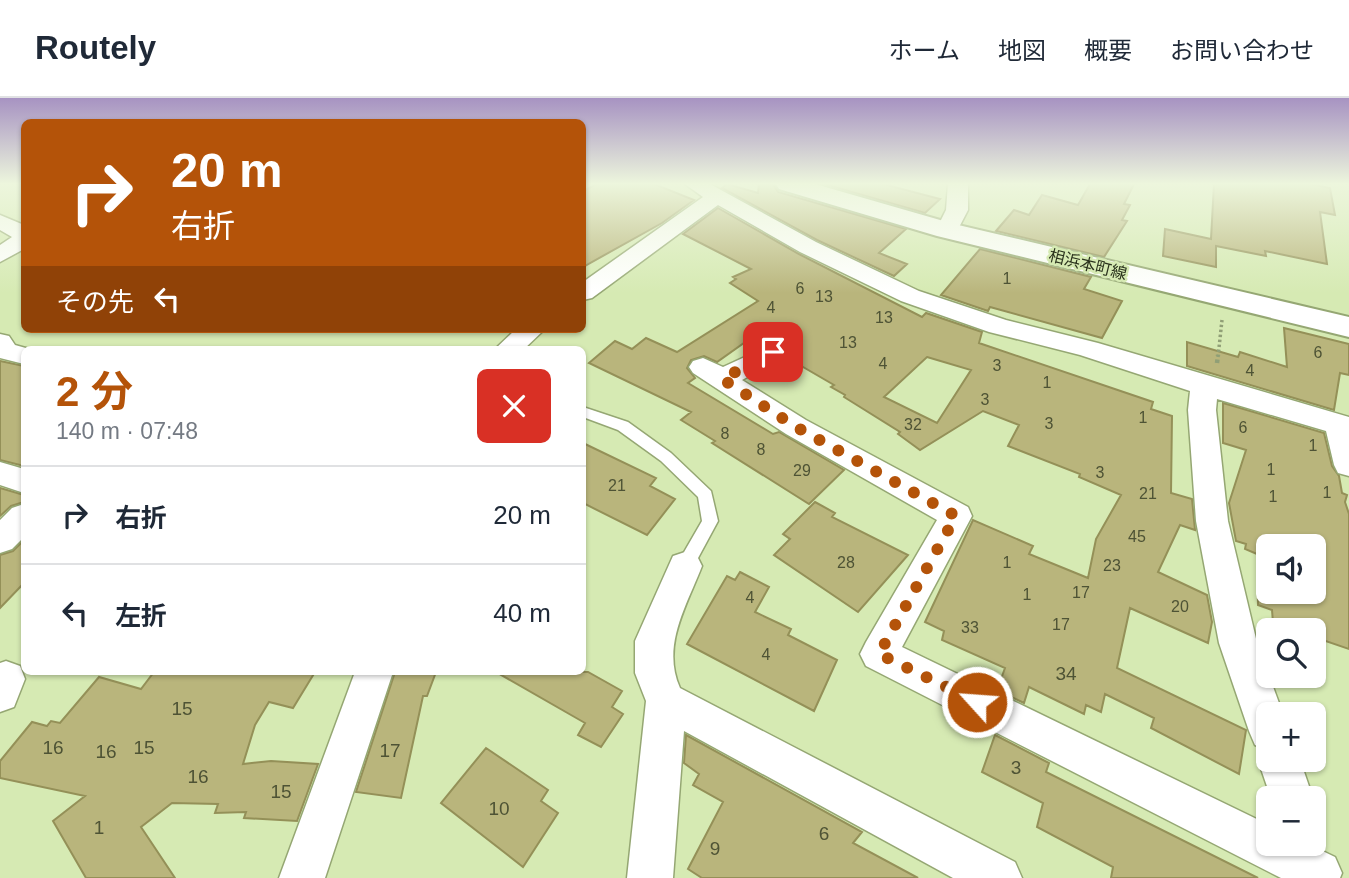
<!DOCTYPE html>
<html lang="ja">
<head>
<meta charset="utf-8">
<style>
	:root { --surface:#fff; --page:#f6f6f7; --text:#1f2937; --muted:#747a83; --line:#e0e1e3; --accent:#b45309 }
	body { margin:0; font-family:Arial,"Noto Sans JP",sans-serif; background:var(--page); color:var(--text); height:100vh; display:flex; flex-direction:column; font-size:26px; white-space:nowrap }
	* { box-sizing:border-box; margin:0 }
	p { font-size:23px; color:var(--muted) }
	.icon { flex:none; width:38px; height:38px; fill:none; stroke:currentColor; stroke-width:2; stroke-linecap:round; stroke-linejoin:round }
	.map { position:relative; flex:1; overflow:hidden }
	.panel { position:absolute; left:21px; top:248px; width:565px; height:329px; display:flex; flex-direction:column; background:var(--surface); border-radius:10px; box-shadow:0 2px 5px #0004 }
	.panel>* { flex:none }
	.top-card { position:absolute; left:21px; top:21px; width:565px; height:214px; border-radius:10px; box-shadow:0 2px 5px #0004; background:#b45309; color:#fff; overflow:hidden }
	.tools { position:absolute; left:1256px; top:436px; display:grid; gap:14px }
	.tools a { display:grid; place-items:center; width:70px; height:70px; border-radius:10px; background:var(--surface); box-shadow:0 2px 5px #0004; font-size:35px }
	.pin { position:absolute; display:grid; place-items:center; width:60px; height:60px; color:#fff; margin:-30px; border-radius:14px; box-shadow:0 4px 10px #0006 }
	.me { position:absolute; width:77px; margin:-38px; rotate:296deg; stroke-linejoin:round; filter:drop-shadow(0 0 5px #0008) }
	.turn { display:flex; align-items:center; gap:24px; height:147px; padding:0 35px; font-size:32px }
	.turn .icon { width:91px; height:91px; stroke-width:2.5 }
	.turn b { display:block; font-size:49px; line-height:60px }
	.then { display:flex; align-items:center; height:66px; padding:0 35px; background:#0003; gap:14px; font-size:26px }
	.round { display:grid; place-items:center; flex:none; width:74px; height:74px; border-radius:10px; background:var(--page) }
	.summary { display:flex; align-items:center; justify-content:space-between; height:119px; padding:0 35px }
	h1 { font-size:42px; font-weight:700; line-height:52px; color:var(--accent) }
	ul { padding:0; list-style:none }
	li { display:flex; align-items:center; gap:21px; height:98px; padding:0 35px; border-top:2px solid var(--line) }
	li div { flex:1 }
	li b { display:block; font-size:26px }
	li em { font-style:normal }
	header { display:flex; align-items:center; gap:42px; box-sizing:border-box; height:98px; padding:0 35px; background:var(--surface); border-bottom:2px solid var(--line) }
	header strong { font-size:33px }
	nav { display:flex; gap:38px; margin-inline-start:auto; font-size:24px }
	.map>svg:first-child { display:block }
	.building { fill:#b9b57c; stroke:#949058; stroke-width:2; fill-rule:evenodd }
	.lines { fill:none; stroke-linecap:round; stroke-linejoin:round }
	.service-casing { stroke:#95a773; stroke-width:3 }
	.minor-casing { stroke:#95a773; stroke-width:3 }
	.secondary-casing { stroke:#95a773; stroke-width:4 }
	.path-far1 { stroke:#909f76; stroke-width:3.5; stroke-dasharray:2.5 2.5; stroke-linecap:butt }
	.path { stroke:#909f76; stroke-width:4.5; stroke-dasharray:3.5 3.5; stroke-linecap:butt }
	.service { fill:#fff; fill-rule:evenodd }
	.minor { fill:#fff; fill-rule:evenodd }
	.secondary { fill:#fff; fill-rule:evenodd }
	.route { stroke:#b45309; stroke-width:12; stroke-dasharray:0 21.6 }
	.labels { text-anchor:middle; stroke-width:5; stroke-linejoin:round; paint-order:stroke }
	.far-street-label { font-size:16px; fill:#2a321d; stroke:#d6eab3 }
	.number-label { font-size:16px; fill:#4e5335 }
	.near-number-label { font-size:19px; fill:#4e5335 }
</style>
</head>
<body>
<header>
<strong>Routely</strong>
<nav><a>ホーム</a><a>地図</a><a>概要</a><a>お問い合わせ</a></nav>
</header>
<div class="map">
<svg width="1349" height="780" viewBox="0 0 1349 780">
	<rect width="100%" height="100%" fill="#d6eab3"/>
	<path class="building" d="M597,86h57l40,16 -32,23 -79,44v-76z
		M727,86l31,9 1,-9h14l5,8 128,37 -27,24 28,11 -13,12 -77,-36 -95,-52z
		M824,86h59l57,15 -15,14z
		M1090,86h44l-10,20 6,1 -8,15 5,1 -23,36 -108,-26 18,-21 15,5 13,-20 36,10z
		M1214,86h96l20,4 5,27 -15,-3 7,52 -62,-13 1,5 -50,-10v21l-53,-11 2,-27 46,10z
		M718,110l81,46 123,63 4,-4 56,19 -3,11 174,59 -2,7 21,7 -1,77 21,6 3,31 -15,-5 -22,47 49,23 5,27 -4,21 -78,-35 -13,60 129,62 -7,44 -88,-46 3,-10 -49,-24 -4,18 -15,-7 -2,9 -55,-27 -5,16 -27,-13 8,-22 -63,-28 2,-9 -19,-9 48,-102 60,26 -4,8 59,24 8,-39 25,-44 -42,-18 1,-3 -72,-28 11,-21 -36,-14 -63,39 -22,-16 2,-2 -56,-35 1,-2 -14,-8 3,-2 -48,-28 2,-6 -5,-8 -9,-2 -10,4 -13,-7 -34,24 -13,-6 -13,4 -4,8 8,10 -7,5 85,51 6,-2 65,38 -35,34 -97,-61 3,-2 -34,-21 10,-8 -102,-49 26,-22 17,8 14,-11 31,14 81,-51 -28,-18 6,-4 -3,-2 18,-8 -68,-35zM927,259l44,13 -34,53 -53,-26z
		M980,151l111,28 -7,12 38,12 -20,37 -112,-31 -2,4 -47,-16z
		M1284,230l65,16v31l-9,-2 -6,37 -147,-44v-24l51,15 2,-5 47,15z
		M0,263l24,5v100l-24,-6z
		M1223,305l101,30 8,33 7,10 3,17 5,2 -2,7 4,12v135l-35,-12v-7h-20l-21,-7 -1,-13 -14,-5 -1,-51 -12,-5 1,-5 -10,-3 -7,-38 17,-53 -23,-7zM1269,448h45v46h-45z
		M583,345l73,35 -6,8 25,13 -28,36 -64,-32z
		M0,390l24,7v7l-13,4 -11,10z
		M815,404l20,11 -3,4 76,38 -50,57 -84,-57 16,-16 -7,-5z
		M24,442v43l-24,25v-53l13,-4z
		M740,474l29,15 -14,25 36,17 -3,6 49,25 -23,51 -127,-67 40,-68 8,4z
		M154,574h161l-22,36 -24,-6 -14,23 -12,39 28,-3 47,3 -21,57 -53,-3 2,-6 -31,1 3,-9 -46,-1 -31,24 34,51h-89l-33,-57 32,-25 -85,-18v-17l32,-39 15,4 4,-5 9,2 39,-46 42,12z
		M395,574h41l-9,24h-4l-22,102 -45,-6z
		M496,574h92l34,19 -10,16 11,7 -22,33 -23,-12 7,-12z
		M686,637l176,97 -9,11 65,35h-216l-14,-9 35,-67 -30,-17 6,-11 -15,-11z
		M995,637l54,28 -3,9 212,106h-147l2,-11 -76,-40 6,-24 -61,-31z
		M486,650l62,42 -7,11 17,12 -35,54 -82,-64z"/>
	<g class="lines">
		<defs>
			<path id="service" d="M583,309l45,15 43,31 40,38 7,30 -27,50 -6,2 -6,-2 -3,-5 26,-45 -4,-24 -37,-36 -43,-31 -35,-13z"/>
			<path id="minor" d="M685,86h25l106,58 103,49 87,29 92,23 251,74v59l-11,-3 -4,-8 -8,-34 -109,-32 -1,11 12,111 29,122 26,71h-14v46h31l13,38h-42l-13,-38 5,-12 -8,-3 -6,-14 -30,-88 -23,-122 -8,-111 2,-19 -110,-36 -91,-23 -88,-31 -101,-49 -82,-47 -126,93 -9,2v-18l120,-85z
				M948,86h20v26l-13,25h-16l-3,-5 10,-20z
				M0,117l24,10v24l-24,13v-17l12,-8 -12,-7z
				M516,231h29l-22,21h-29z
				M0,236l9,2 6,9 18,5h-9v14l-24,-6z
				M773,246l9,2 4,6 -4,6 -40,22 64,40 162,87 4,9 -70,131 367,178v19h39l27,13 7,16 -2,5h-59l-415,-212 -6,-12 6,-12 71,-122 -151,-86 -93,-61 -4,-6 4,-6 10,-3 20,9z
				M0,364l24,7v24l-24,-8z
				M24,406v33l-12,12 -12,4v-33l12,-12z
				M685,454l12,4 5,10c-15,39 -41,80 -22,122l335,174 7,16h-69l-269,-147 -11,147h-46l19,-177 -11,-28v-32l38,-85z
				M6,563l14,5 5,13 -11,28 -14,5v-49z
				M355,574h38l-68,206h-46z"/>
			<path id="secondary" d="M776,86h39l139,40 395,93v20l-412,-101 -158,-47z"/>
		</defs>
		<use href="#service" class="service-casing"/>
		<use href="#minor" class="minor-casing"/>
		<use href="#secondary" class="secondary-casing"/>
		<path class="path-far1" d="M1218,259l4,-37"/>
		<path class="path" d="M1217,265l1,-8"/>
		<use href="#service" class="service"/>
		<use href="#minor" class="minor"/>
		<use href="#secondary" class="secondary"/>
	</g>
	<linearGradient id="sky" x2="0" y2="1"><stop stop-color="#a793c2"/><stop offset="0.44" stop-color="#edf6dd"/><stop offset="1" stop-color="#edf6dd" stop-opacity="0"/></linearGradient>
	<rect width="1349" height="195" fill="url(#sky)"/>
	<g class="lines">
		<path class="route" d="M773,254l-51,27 74,48 160,89 -77,138 98,48"/>
	</g>
	<g class="labels">
		<g class="far-street-label">
			<text transform="translate(1088 166) rotate(14)" y="6">相浜本町線</text>
		</g>
		<g class="number-label">
			<text x="1007" y="186">1</text>
			<text x="800" y="196">6</text>
			<text x="824" y="204">13</text>
			<text x="771" y="215">4</text>
			<text x="884" y="225">13</text>
			<text x="848" y="250">13</text>
			<text x="1318" y="260">6</text>
			<text x="883" y="271">4</text>
			<text x="997" y="273">3</text>
			<text x="1250" y="278">4</text>
			<text x="1047" y="290">1</text>
			<text x="985" y="307">3</text>
			<text x="1143" y="325">1</text>
			<text x="1049" y="331">3</text>
			<text x="913" y="332">32</text>
			<text x="1243" y="335">6</text>
			<text x="725" y="341">8</text>
			<text x="1313" y="353">1</text>
			<text x="761" y="357">8</text>
			<text x="1271" y="377">1</text>
			<text x="802" y="378">29</text>
			<text x="1100" y="380">3</text>
			<text x="617" y="393">21</text>
			<text x="1327" y="400">1</text>
			<text x="1148" y="401">21</text>
			<text x="1273" y="404">1</text>
			<text x="1137" y="444">45</text>
			<text x="846" y="470">28</text>
			<text x="1007" y="470">1</text>
			<text x="1112" y="473">23</text>
			<text x="1081" y="500">17</text>
			<text x="1027" y="502">1</text>
			<text x="750" y="505">4</text>
			<text x="1180" y="514">20</text>
			<text x="1061" y="532">17</text>
			<text x="970" y="535">33</text>
			<text x="766" y="562">4</text>
		</g>
		<g class="near-number-label">
			<text x="1066" y="582">34</text>
			<text x="182" y="617">15</text>
			<text x="53" y="656">16</text>
			<text x="144" y="656">15</text>
			<text x="390" y="659">17</text>
			<text x="106" y="660">16</text>
			<text x="1016" y="676">3</text>
			<text x="198" y="685">16</text>
			<text x="281" y="700">15</text>
			<text x="499" y="717">10</text>
			<text x="99" y="736">1</text>
			<text x="824" y="742">6</text>
			<text x="715" y="757">9</text>
		</g>
	</g>
</svg>
<div class="tools">
<a><svg class="icon" aria-label="sound" viewBox="0 0 24 24"><path d="M4 9h4l5-4v14l-5-4H4zM17 9q2 3 0 6"/></svg></a>
<a><svg class="icon" aria-label="search" viewBox="0 0 24 24"><circle cx="10" cy="10" r="6"/><path d="M15 15l6 6"/></svg></a>
<a>+</a>
<a>−</a>
</div>
<div class="pin" style="left:773px;top:254px;background:#d93025"><svg class="icon" aria-label="arrive" viewBox="0 0 24 24"><path d="M6 21V4h12l-3 4 3 4H6"/></svg></div>
<svg class="me" style="left:977px;top:604px" viewBox="-20 -20 40 40"><circle r="17" fill="#b45309" stroke="#fff" stroke-width="3"/><path d="M0-11L8 9 0 5-8 9z" fill="#fff"/></svg>
<div class="top-card">
<div class="turn"><svg class="icon" aria-label="right" viewBox="0 0 24 24"><path d="M7 20v-9h11M14 6l5 5-5 5"/></svg><div><b>20 m</b>右折</div></div>
<div class="then">その先<svg class="icon" aria-label="left" viewBox="0 0 24 24"><path d="M17 20v-9H6M10 6l-5 5 5 5"/></svg></div>
</div>
<section class="panel">
<div class="summary"><div><h1>2 分</h1><p>140 m · 07:48</p></div><a class="round" style="background:#d93025;color:#fff"><svg class="icon" aria-label="close" viewBox="0 0 24 24"><path d="M6 6l12 12M18 6L6 18"/></svg></a></div>
<ul>
<li><svg class="icon" aria-label="right" viewBox="0 0 24 24"><path d="M7 20v-9h11M14 6l5 5-5 5"/></svg><div><b>右折</b></div><em>20 m</em></li>
<li><svg class="icon" aria-label="left" viewBox="0 0 24 24"><path d="M17 20v-9H6M10 6l-5 5 5 5"/></svg><div><b>左折</b></div><em>40 m</em></li>
</ul>
</section>
</div>
</body>
</html>
